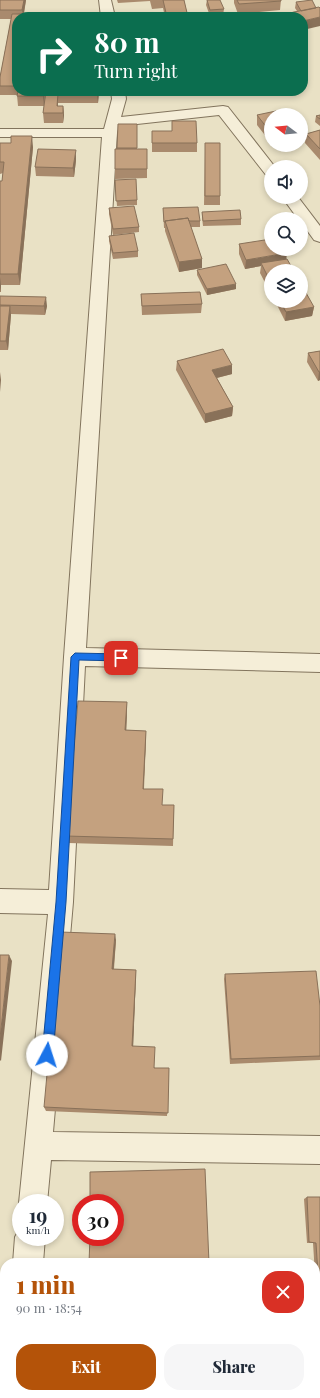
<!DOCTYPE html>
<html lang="en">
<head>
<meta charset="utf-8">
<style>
	:root { --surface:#fff; --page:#f6f6f7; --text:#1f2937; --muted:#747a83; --accent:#b45309 }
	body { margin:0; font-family:"Playfair Display",serif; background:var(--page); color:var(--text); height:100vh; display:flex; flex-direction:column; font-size:15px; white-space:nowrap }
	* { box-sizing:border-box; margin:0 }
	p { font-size:13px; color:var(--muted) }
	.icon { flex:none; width:22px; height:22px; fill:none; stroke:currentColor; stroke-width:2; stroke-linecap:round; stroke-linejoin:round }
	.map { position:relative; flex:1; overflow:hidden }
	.drawer { position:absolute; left:0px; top:1258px; width:320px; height:140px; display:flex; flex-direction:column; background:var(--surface); border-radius:16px 16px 0 0; box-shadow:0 2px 6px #0003 }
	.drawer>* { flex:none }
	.banner { position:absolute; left:12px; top:12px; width:296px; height:84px; border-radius:16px; box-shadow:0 2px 6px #0003; background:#0b6e4f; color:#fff; overflow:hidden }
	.needle { width:26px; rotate:286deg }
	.buttons { position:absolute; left:264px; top:108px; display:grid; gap:8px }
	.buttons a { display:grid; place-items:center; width:44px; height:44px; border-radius:50%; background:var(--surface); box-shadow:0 2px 6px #0003; font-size:20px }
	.speed { position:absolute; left:12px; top:1194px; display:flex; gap:8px; font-size:20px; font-weight:700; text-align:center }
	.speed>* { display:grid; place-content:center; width:52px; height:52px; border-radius:50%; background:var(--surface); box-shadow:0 2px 6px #0003; line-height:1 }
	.speed small { font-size:10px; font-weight:400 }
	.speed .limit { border:6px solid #d22; background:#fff; color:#111 }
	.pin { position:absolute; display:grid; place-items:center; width:34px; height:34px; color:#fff; margin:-17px; border-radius:8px; box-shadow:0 2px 6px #0006 }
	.me { position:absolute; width:44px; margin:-22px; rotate:5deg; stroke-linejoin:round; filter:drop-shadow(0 0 3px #0008) }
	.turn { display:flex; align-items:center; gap:14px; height:84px; padding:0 16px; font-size:18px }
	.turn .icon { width:52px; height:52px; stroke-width:2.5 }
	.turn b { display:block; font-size:28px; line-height:34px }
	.round { display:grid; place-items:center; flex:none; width:42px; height:42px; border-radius:16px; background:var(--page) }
	.summary { display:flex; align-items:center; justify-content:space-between; height:68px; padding:0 16px }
	h1 { font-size:24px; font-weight:800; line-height:30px; color:var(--accent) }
	.cta { display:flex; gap:8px; margin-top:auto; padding:8px 16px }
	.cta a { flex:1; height:46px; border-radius:16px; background:var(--accent); color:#fff; font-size:16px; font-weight:800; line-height:46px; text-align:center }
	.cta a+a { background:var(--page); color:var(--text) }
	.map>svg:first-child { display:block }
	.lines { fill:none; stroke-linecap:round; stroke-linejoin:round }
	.street-casing { stroke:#82745d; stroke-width:2 }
	.street { fill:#f5eed8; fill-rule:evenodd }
	.wall { fill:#a98a6d }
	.shaded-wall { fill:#897159 }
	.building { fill:#c4a17f; stroke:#897159 }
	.route { fill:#1a73e8; stroke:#114b97 }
</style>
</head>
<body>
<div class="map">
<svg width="320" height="1398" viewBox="0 0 320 1398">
	<rect width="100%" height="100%" fill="#e9e1c5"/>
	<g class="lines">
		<defs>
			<path id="street" d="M99,0h12l4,17h-14z
				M111,91h14l1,8 -5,18 102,-11 5,1 47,60h-4v10l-5,-2 -47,-60 -100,11 -2,7 -31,515 234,6v18l-235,-6 -12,236 -20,230 267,4v28l-269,-4 -4,43h-26v6l-2,-6 29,-289 -48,-1v-24l49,1 15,-233 38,-520h-102v-8h104l8,-30z
				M282,197h16l22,29v16l-6,-2 -13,-18v-3h-3z
				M21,1226v11h24l-2,26h-30l2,-26z
				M5,1382v11h27l-1,5h-31z"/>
		</defs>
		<use href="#street" class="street-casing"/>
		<use href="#street" class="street"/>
	</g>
	<path class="wall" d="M0,0h26l-2,14 -7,3v74h28l-1,15h-26l-1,-11h-17v-18l11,-58h-11z
		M117,0h67l4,17h-23l-2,-9 -11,1 -2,-8 -32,2z
		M207,0l17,9 -1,6 -13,1 -4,-11z
		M234,0h47l-1,10 -42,4 -4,-11z
		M296,2l20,6 -13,9h-29l1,-1 22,-5 -2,-3z
		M46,91h53l-1,12h-40v3h5l1,9 -1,8h-19l-1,-10z
		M257,115h14v28l-14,-18z
		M320,115v11l-5,-4 1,-6z
		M172,121l25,22v9h-45v-21h20z
		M137,124v25h10v29l-32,1v-10l2,-21z
		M320,130v30l-15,-17 1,-9z
		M0,143l33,4 -13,138h-19v7h-1v-111h2l1,-8 -3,1z
		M273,145h20l-17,4z
		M205,152l15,44v9h-16z
		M76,160l-2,17 -38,-1 -1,-9z
		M115,180l22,20v5l-20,1z
		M109,208l30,19v5l-26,3 -4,-21z
		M163,208l37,13v6h-9l11,32v9l-23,4 -14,-41v-3h-1z
		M202,212l39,7v6l-38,1 -1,-9z
		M109,236l29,15v6l-25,2 -4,-18z
		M239,244l32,27v23l-11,-21 1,-7 -16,3 -6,-15z
		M197,270l39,19 -29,6 -10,-20z
		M141,294l61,10 -1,9 -59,2z
		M0,296l47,10 -2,9 -34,-1 -3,36h-8z
		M275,301h26l13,6 -2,9 -27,5z
		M320,351v29l-2,1 -11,-19 1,-9z
		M177,361l55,13 -15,4 16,29 -1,9 -27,7 -29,-53z
		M127,702v9l-1,19 20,1v8l-2,50 18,16h12l-1,41 -105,-3 -2,-7z
		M116,940l-2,29 22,1v5l-3,71 22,22h14l-2,48 -121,-5 -2,-4z
		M225,974l95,32v54l-90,4 -6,-85z
		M307,1197h13v93h-4l-3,-47h-6l-3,-44z"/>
	<path class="shaded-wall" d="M24,0h2l-3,17 -1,-7z
		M320,17v9l-17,4v-9z
		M306,42l-1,5 -2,1v-5z
		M43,91h2l-1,15 -1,-10z
		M97,91h2l-1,12 -1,-9z
		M58,94v19l-1,-7z
		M63,106l1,9 -1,8z
		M32,136l1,11 -13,138 -2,-11z
		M276,145h17l-17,4z
		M76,150v10l-2,17 -1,-9z
		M287,253l-1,9 -25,1v3l-16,3 1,-9z
		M202,259v9l-23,4v-10z
		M0,277l1,8v7l-1,-5z
		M236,284v5l-29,6v-6z
		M46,297l1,9 -2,9 -1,-9z
		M10,306l1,9 -3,35 -2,-9z
		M314,307l-2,9 -27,5 1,-9z
		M232,365v9l-20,5v-9z
		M0,372l1,8 -1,12z
		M319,372h1v8l-2,1z
		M233,407l-1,9 -27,7v-9z
		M127,702v9l-1,27 -1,-8z
		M146,731v8l-3,57v-7z
		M115,934l1,6 -3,35 -1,-6z
		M9,955l3,6 -11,100 -1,-1v-22z
		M136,970v5l-3,75 -1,-4z"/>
	<path class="building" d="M0,0h24l-2,10h-22z
		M163,0h21l4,17h-21z
		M207,0h13l4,9 -14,1z
		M237,0h44v1l-42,3z
		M312,0l4,8 -15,3 -5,-9z
		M319,7l1,1v9l-17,4v-4h-28v-1z
		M12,14h17l-1,3h-11v69h-17v-9z
		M18,91h25v5h-26z
		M46,91h51v3h-39l-1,12h6v7h-20z
		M276,111l3,4h-8v18l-14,-18z
		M320,115v4l-4,-3z
		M172,121h24l1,22h-45v-12h20z
		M118,124h19v24h-20z
		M320,130v19l-14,-15z
		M11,136h21l-14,138h-18v-93h2l2,-19h-4v-19h11z
		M205,143h15v53h-15z
		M38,149l38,1 -3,18 -38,-1z
		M115,149h32v20h-32z
		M136,179l1,21 -21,1 -1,-21z
		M134,206l5,21 -26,2 -4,-21z
		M198,207l2,14h-11l-1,-3 -23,3 1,1h-2l-1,-14z
		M240,210l1,9 -38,2 -1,-9z
		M188,218l14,41 -23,3 -14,-41z
		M134,233l4,18 -25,2 -4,-17z
		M271,239v10h14l2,4 -41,7 -7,-16z
		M287,259l7,12h-23v12l-10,-20z
		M226,264l10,20 -29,5 -10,-19z
		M301,284l13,23 -28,5 -6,-11h21z
		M200,292l2,12 -60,2 -1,-12z
		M0,296l46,1 -2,9 -44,-1z
		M0,306h10l-4,35h-6z
		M223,349l9,16 -20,5 21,37 -28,7 -28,-53z
		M320,351v21h-1l-11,-19z
		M78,701l49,1 -2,28 21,1 -3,58h20l-1,16h12l-1,34 -107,-3z
		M60,932l55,2 -3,35 24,1 -4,76 23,1 -1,21h15l-1,45 -124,-6z
		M0,955h9l-9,83z
		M316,971l4,35v50l-89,3 -6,-85z
		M205,1169l4,94h-120l1,-26h25v-34h-25v-31z
		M307,1197h13v93h-1l-3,-47 -7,-1z
		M210,1393h47v5h-47z"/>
	<path class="route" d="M75,653l46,1 4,4 -4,3 -42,-1 -13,242 -13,153 -2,4 -4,1 -4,-1 -1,-4 14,-153 15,-245z"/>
</svg>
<div class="buttons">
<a><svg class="needle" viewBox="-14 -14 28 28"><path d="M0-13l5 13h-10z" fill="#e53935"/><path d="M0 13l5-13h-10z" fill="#747a83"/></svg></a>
<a><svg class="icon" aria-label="sound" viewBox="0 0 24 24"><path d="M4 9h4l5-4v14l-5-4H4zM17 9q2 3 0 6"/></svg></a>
<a><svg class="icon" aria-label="search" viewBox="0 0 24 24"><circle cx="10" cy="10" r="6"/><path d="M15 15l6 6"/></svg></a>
<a><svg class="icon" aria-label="layers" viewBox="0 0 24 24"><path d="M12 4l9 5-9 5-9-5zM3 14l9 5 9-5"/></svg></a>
</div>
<div class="speed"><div>19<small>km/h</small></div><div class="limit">30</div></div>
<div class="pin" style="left:121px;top:658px;background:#d93025"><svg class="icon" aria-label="arrive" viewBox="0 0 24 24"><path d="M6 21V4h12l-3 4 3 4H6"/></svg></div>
<svg class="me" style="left:47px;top:1055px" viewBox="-20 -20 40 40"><circle r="19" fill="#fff"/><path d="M0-13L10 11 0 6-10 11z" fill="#1a73e8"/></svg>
<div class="banner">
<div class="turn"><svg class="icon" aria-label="right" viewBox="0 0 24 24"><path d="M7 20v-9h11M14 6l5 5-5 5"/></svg><div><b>80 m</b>Turn right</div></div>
</div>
<section class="drawer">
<div class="summary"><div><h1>1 min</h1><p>90 m · 18:54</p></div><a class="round" style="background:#d93025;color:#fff"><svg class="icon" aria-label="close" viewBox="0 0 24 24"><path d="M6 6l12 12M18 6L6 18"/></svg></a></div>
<div class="cta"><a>Exit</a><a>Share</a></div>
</section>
</div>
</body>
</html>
